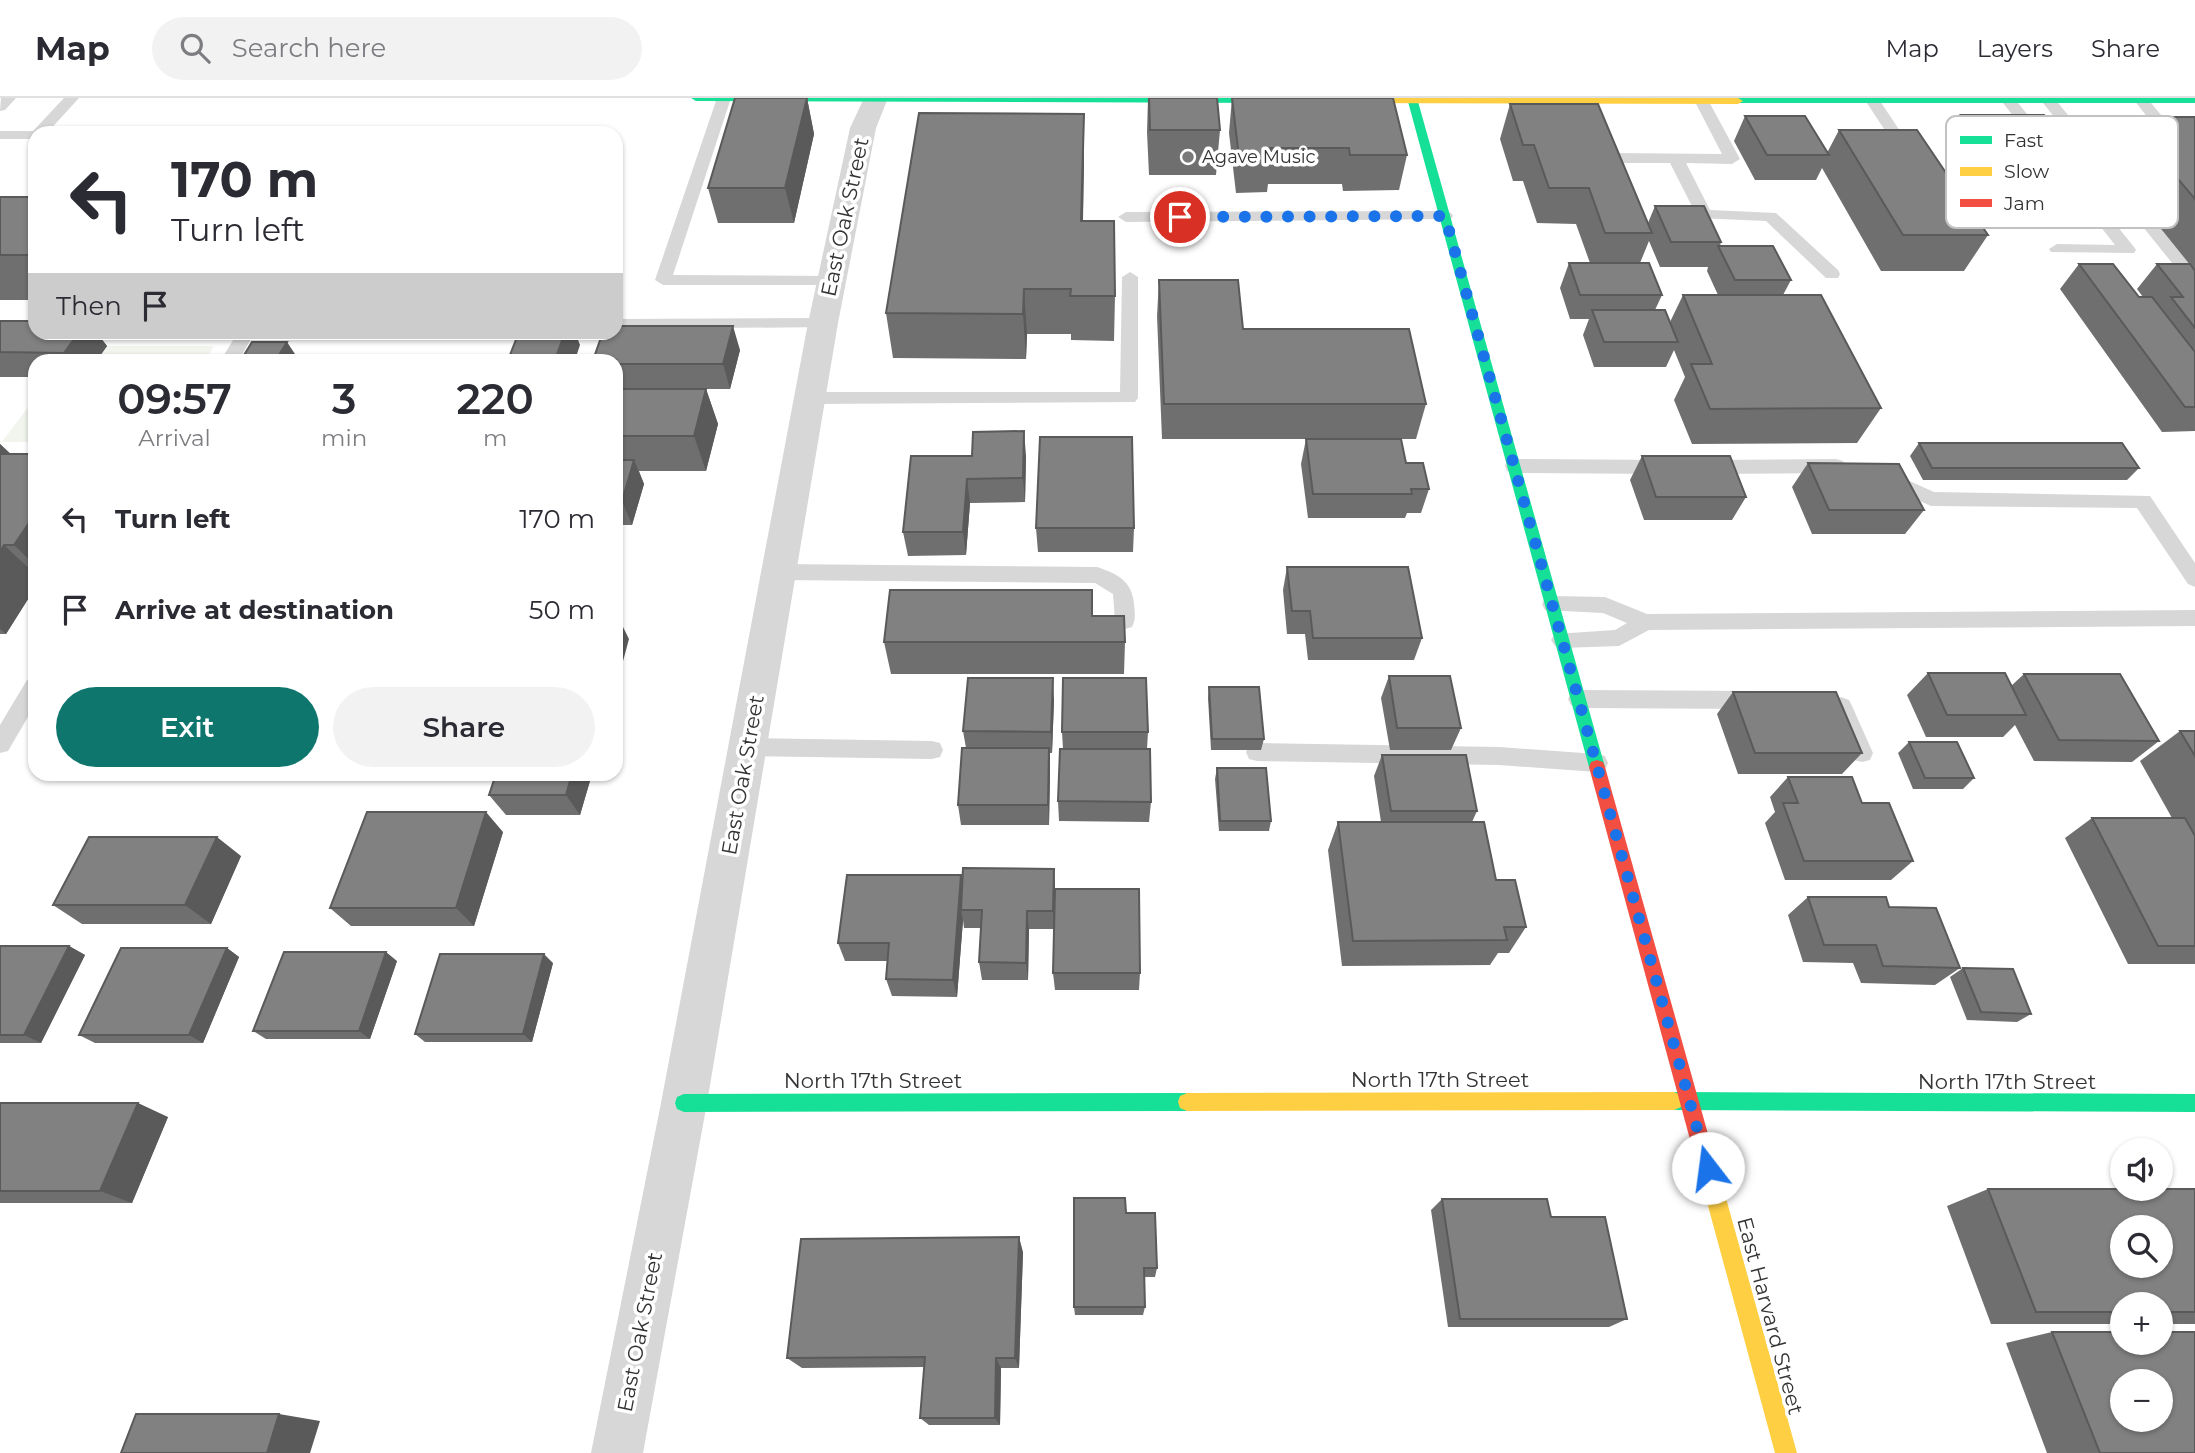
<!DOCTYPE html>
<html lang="en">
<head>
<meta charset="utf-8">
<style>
	:root { --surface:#fff; --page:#f2f2f3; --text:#2b2b33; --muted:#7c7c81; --line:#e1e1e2; --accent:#0f766e }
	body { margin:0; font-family:Montserrat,sans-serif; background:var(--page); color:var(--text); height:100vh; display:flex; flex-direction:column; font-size:26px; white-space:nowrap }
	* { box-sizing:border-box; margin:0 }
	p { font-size:23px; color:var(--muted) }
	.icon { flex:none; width:38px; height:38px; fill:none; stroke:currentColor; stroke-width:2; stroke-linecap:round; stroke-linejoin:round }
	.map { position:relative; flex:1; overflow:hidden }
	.drawer { position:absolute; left:28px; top:256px; width:595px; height:427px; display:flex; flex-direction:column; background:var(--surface); border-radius:21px; box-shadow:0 2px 5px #0004 }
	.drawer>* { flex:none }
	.top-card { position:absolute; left:28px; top:28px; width:595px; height:214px; border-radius:21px; box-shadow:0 2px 5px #0004; background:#fff; color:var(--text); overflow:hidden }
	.controls { position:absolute; left:2110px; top:1040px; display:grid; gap:14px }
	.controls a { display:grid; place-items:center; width:63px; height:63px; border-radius:50%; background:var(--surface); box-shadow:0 2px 5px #0004; font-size:35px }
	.pin { position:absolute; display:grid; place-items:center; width:60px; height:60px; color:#fff; margin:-30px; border:4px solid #fff; border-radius:50%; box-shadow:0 2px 7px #0007 }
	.me { position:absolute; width:77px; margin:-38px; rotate:345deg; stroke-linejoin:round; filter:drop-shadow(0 0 5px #0008) }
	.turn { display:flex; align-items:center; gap:24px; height:147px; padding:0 28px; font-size:32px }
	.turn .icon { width:91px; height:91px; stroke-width:2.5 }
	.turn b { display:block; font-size:49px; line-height:60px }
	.then { display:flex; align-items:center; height:66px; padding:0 28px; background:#0003; gap:14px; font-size:26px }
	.eta { display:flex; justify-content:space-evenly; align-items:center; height:119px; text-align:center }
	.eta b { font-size:42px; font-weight:600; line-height:49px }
	.action { display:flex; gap:14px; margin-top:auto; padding:14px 28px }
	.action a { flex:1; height:80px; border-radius:42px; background:var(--accent); color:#fff; font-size:28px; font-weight:600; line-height:80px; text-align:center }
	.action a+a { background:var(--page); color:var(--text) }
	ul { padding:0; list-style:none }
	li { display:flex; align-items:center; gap:21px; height:91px; padding:0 28px }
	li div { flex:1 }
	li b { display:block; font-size:26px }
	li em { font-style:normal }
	header { display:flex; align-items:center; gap:42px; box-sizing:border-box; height:98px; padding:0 35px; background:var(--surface); border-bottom:2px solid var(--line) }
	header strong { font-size:33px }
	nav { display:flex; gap:38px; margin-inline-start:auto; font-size:24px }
	.search { width:490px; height:63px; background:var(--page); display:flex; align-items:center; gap:18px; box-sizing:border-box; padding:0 24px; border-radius:38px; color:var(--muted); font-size:26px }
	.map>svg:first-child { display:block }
	.green { fill:#f1f5ed }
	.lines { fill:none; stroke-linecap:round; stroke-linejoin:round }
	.lane { fill:#d7d7d7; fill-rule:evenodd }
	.street { fill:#d7d7d7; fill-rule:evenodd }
	.fast { fill:#16e098; fill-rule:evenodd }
	.slow { fill:#ffcf43; fill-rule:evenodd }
	.jam { fill:#f24e42; fill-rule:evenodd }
	.wall { fill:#6f6f6f; fill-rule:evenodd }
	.shaded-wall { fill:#5a5a5a }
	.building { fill:#818181; stroke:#5a5a5a; stroke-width:2; fill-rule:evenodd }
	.route { stroke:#1a73e8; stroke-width:12; stroke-dasharray:0 21.6 }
	.poi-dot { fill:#7a7a7a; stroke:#fff; stroke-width:2.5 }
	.labels { text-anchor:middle; stroke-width:7; stroke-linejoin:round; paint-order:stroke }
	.far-poi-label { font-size:18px; fill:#333; stroke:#fff; text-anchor:start }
	.street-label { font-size:21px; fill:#333; stroke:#fff }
	.key { fill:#fff; stroke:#c2c2c2; stroke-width:2 }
	.key-label { font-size:19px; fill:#333 }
</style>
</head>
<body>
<header>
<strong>Map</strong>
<div class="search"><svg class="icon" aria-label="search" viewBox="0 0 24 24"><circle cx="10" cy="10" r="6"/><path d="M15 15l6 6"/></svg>Search here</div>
<nav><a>Map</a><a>Layers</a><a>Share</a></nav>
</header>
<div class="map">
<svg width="2195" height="1355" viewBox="0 0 2195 1355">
	<rect width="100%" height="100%" fill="#fff"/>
	<path class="green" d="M107,248h107l-9,14h-108z
		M35,300v44h-33z"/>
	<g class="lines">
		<path class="lane" d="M16,0l-11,12 -5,1 1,-13z
			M64,0h15l-32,35h-12v6h-35v-8h33z
			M717,0h14l-58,177 159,1 6,1 2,4 -2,4h-175l-8,-5z
			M1695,0h12l33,61 -8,5 -46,-1 24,47 66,3 62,57 2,4 -2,4h-12l-60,-57 -68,-3 -28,-55h-59l-8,-5 8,-5 111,1 -28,-54z
			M1866,0h12l38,57 -3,3h-10l-38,-58z
			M2002,0h12l120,149 2,3 -2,3 -83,-1 -2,-3 8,-5 58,1 -112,-142z
			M2042,0h12l28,34h77l-25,-32 13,-2 29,35 2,3 -2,3 -5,1h-82l106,129v16l-6,-1 -146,-181z
			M1445,113l6,2 2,3 -2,3 -325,3 -8,-5 8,-5z
			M1130,174l8,5v121l-3,4 -325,2 -9,-6 9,-6h310l2,-115z
			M823,220l6,1 3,4 -3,4 -213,2v-10z
			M238,234h17l-16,28h-18z
			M1514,361l154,1 7,2 2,5 -2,5 -7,2 -154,-1 -7,-2 -2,-5 2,-5z
			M1836,361l7,2 2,5 -2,5 -7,2 -130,1 -7,-2 -2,-5 2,-5 7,-2z
			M1885,372l49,22 216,4 45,67v24l-7,-3 -51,-76 -206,-2 -53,-24 -3,-5 3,-5z
			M779,466l318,3c21,7 35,14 37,37 1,9 2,15 -2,23l-7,2 -7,-2 -3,-6 -2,-27 -18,-11 -316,-3 -7,-3 -3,-5 3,-5z
			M1552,498l53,1 42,17 548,-4v16l-546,4 -30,16 -57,2 -7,-2 -4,-6 4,-6 60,-4 12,-7 -24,-10 -58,-3 -3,-6 3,-6z
			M35,579v28l-27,46 -8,2v-28l27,-45z
			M1579,592l179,1 8,3 3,6 -3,6 -8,3 -179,-1 -8,-3 -3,-6 3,-6z
			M1841,599l8,3 3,6 21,47 -3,7 -8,2 -8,-2 -3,-7 -21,-47 3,-6z
			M748,640l184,3 8,2 3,7 -3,7 -8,2 -184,-3 -8,-2 -3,-7 3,-7z
			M1257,645l242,4 98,7 8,2 3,7 -3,7 -8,2 -98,-7 -242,-4 -8,-2 -3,-7 3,-7z"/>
		<path class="street" d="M864,0h24l-12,30 -38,195 -131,780 -64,350h-52l70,-350 147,-780 42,-195z"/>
		<path class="fast" d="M691,0h596l1,2 -5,3 -587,-2z
			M1407,0h10l188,669 -2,5h-12l-2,-5z
			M1738,0h457v5h-461l-1,-2z
			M1674,994l521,2v18l-521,-2 -7,-3 -2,-6 2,-6z
			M1187,995l7,3 2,6 -2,6 -7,3 -503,1 -7,-3 -2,-6 2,-6 7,-3z"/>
		<path class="slow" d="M1340,0h398l5,3 -5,3 -402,-1 -1,-2z
			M1674,994l7,3 2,6 -2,6 -7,3 -487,1 -7,-3 -2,-6 2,-6 7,-3z
			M1714,1083l7,3 3,7 73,262h-22l-71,-262 3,-7z"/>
		<path class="jam" d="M1597,662l6,2 2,5 119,424 -3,7 -7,3 -7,-3 -3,-7 -115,-424 2,-5z"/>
	</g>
	<path class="wall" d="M807,0l7,36 -20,89h-76l-10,-35z
		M1148,0h69l3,32 -4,45h-67l-2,-43z
		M1232,0l175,57 -8,35 -56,1 -1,-7h-74l-1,8 -31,1 -7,-60z
		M1510,6l138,119 7,-17 66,36 -1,4 71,34 -8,15 98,113 -24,35 -165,1 -18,-44 11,-23 -11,-27 -8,17h-72l-11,-32 6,-16h-19l-10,-31 9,-25h21l-14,-39 -39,-1 -14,-42h-10l-13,-42zM1649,143l11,26h48l-1,4 11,24h-35l-13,27 -15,-12 7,-15 -22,-32z
		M1961,17l123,51 -18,25h-84l-35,-51z
		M1745,18l82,37 12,-23 149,105 -24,36h-83l-59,-103 -6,12h-61l-21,-39z
		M2125,19h70v154l-95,-118z
		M1084,60l-1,63 32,75 -1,45 -43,-1v-6h-44l-1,25 -133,-1 -7,-45z
		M0,99h35v103h-35z
		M2079,166l60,33h4l-6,-8 20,-25 38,7v160l-33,1 -102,-143z
		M1159,182l84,49 183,75 -10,35h-254l-5,-123z
		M35,234h61l11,14 -10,14h-62v17h-35v-25z
		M740,252l-10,39h-114v-29z
		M616,291h90l12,35 -12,47h-67l5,13 -12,41h-16z
		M1306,341l100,24 23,26 -8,24h-14l-2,5h-97l-7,-54z
		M1919,345l220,25 -12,12h-204l-13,-24z
		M0,346l11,10h24v134l-29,46h-6z
		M911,358h115l-1,46 -55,1 -4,52 -58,1 -5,-24z
		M1642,358l104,41 -14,23h-88l-14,-40z
		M1808,365l116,47 -19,24h-93l-20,-47z
		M1036,430h98l-1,24h-95z
		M1287,469l135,71 -8,22h-106l-3,-26h-18l-4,-44z
		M884,544h241l-1,32h-233z
		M1928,575l83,13 13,-12 135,67 -27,21 -98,-1 -19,-36 -12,12h-77l-19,-42z
		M1389,578l72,52 -10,22h-61l-9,-52z
		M1209,589l55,52 -3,11h-50l-3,-52z
		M1733,594l129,61 -20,21h-104l-21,-60z
		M1054,602l-2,53h-2v16l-1,56h-88l-3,-20 8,-57 -3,-17z
		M2180,633h15v233h-67l-63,-126 27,-20h80l-32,-57z
		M1062,634h86l-1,17 4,53 -2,20 -90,-1 -1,-20 5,-52z
		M1909,644l65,36 -11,11h-50l-15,-36z
		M1382,657l95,56 -5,11 24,58 30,47 -17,26h-11l-8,12 -148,1 -14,-116 10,-28h43l-7,-46z
		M1217,670l54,53 -2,10h-50l-4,-52z
		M496,676h96l-12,41h-74l-17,-20z
		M1788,679l74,26 51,58 -22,19h-106l-20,-57 10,-11 -5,-15z
		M503,734l-29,94h-123l-21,-18z
		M241,758l-30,68h-129l-29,-19z
		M1054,771l1,19 -1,41h-25l-1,51h-46l-3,-18 2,-34h-17l-1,-8 -6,77 -65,-1 -6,-17 1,-18h-42l-7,-18 124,-61z
		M1808,799l81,10 71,61 -25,17 -74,-2 -8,-20 -50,-1 -15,-47z
		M0,848h69l16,9 -44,88h-41z
		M227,850l12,9 -36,86h-108l-16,-8z
		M397,863l-27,78h-104l-13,-8z
		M553,865l-21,79h-107l-10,-8z
		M1963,870l68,46 -14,8 -50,-2 -17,-43z
		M1053,875h87l-1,17h-84z
		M0,1005l168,14 -36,86h-132z
		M1988,1091h207v135h-34v-20h-38v20h-132l-44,-118z
		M1442,1101l185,120 -18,8h-161l-17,-117z
		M1126,1115l31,55 -2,9h-11l1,30 -2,8h-68l-1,-8z
		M1023,1154l-4,116h-18l-1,57h-71l-9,-7 4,-51 -122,1 -15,-10z
		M2052,1234l143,121h-148l-41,-110z"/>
	<path class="shaded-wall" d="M807,0l7,36 -20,89 -9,-35z
		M1084,16v44l-2,108 -1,-45z
		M1024,191l3,45 -1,25 -3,-45z
		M733,228l7,24 -10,39 -7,-25z
		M79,234h17l11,14 -10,14h-26l-7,-7z
		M565,234h10l5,13 -5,15h-20z
		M287,244l8,12 -3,6h-16z
		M706,291l12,35 -12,47 -12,-35z
		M1024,333l2,25 -1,46 -2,-24z
		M0,346l16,16 -16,24z
		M634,362l10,24 -12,41 -10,-24z
		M967,381l3,24 -4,52 -3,-23z
		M35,416v51l-21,-20z
		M616,435l4,9 -4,15z
		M4,447l31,29v14l-29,46 -6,-5v-77z
		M616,515l13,26 -13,48z
		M1053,580l1,22 -2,53 -1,-21z
		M1049,650l1,21 -1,56 -1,-20z
		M572,676h20l-12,41 -14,-20z
		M486,714l17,20 -29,94 -18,-18z
		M217,739l24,19 -30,68 -26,-19z
		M1054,771l1,19 -1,41 -1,-18z
		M961,777l4,19 -4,16 2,10 -6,77 -4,-17z
		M1027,813l2,18 -1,51 -2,-17z
		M69,848l16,9 -44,88 -17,-8z
		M227,850l12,9 -36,86 -14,-8z
		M386,854l11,9 -27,78 -11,-8z
		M544,856l9,9 -21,79 -9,-8z
		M138,1005l30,14 -36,86 -32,-12z
		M1019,1139l4,15 -4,116 -4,-10z
		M996,1260l5,10 -1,57 -5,-7z
		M279,1316l41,7 -10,32h-43z"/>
	<path class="building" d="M735,0h72l-22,90h-77z
		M1149,0h68l3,32h-70z
		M1232,0h161l14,57h-57l-1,-7h-79l2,9h-33z
		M1510,6h88l54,129h-47l-16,-45h-40l-15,-43h-11z
		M919,15l165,1 -3,107h33l1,75h-45l1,-7h-47l-1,25 -137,-1z
		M1961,17h83l40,51h-86z
		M1745,18h60l24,39h-62z
		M2125,19h70v82z
		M1839,32h78l71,105h-85z
		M0,99h35v58h-35z
		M1655,108h49l17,36h-50z
		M1718,148h55l18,34h-56z
		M1569,165h80l13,32h-82z
		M2079,166h34l26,33h13l43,55v55h-10z
		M2157,166h33l5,7v57l-24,-31h12z
		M1159,182h79l5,49h166l17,75h-262z
		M1683,197h138l60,113 -171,1 -19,-45h21z
		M1592,212h73l13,32h-74z
		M0,223h35v11h44l-15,21 -64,-1z
		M616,228h117l-10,38h-107v-4h-23l10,-28h13z
		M519,234h46l-10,28h-47z
		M252,244h35l-11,18h-35z
		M616,291h90l-12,47h-78z
		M1024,333l-1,47 -56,1 -4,53h-60l8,-76h61l1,-24z
		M1040,339h92l2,91h-98z
		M1306,341h95l5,24h17l6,26h-18l1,5h-99z
		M1919,345h203l17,25h-207z
		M0,356h35v60l-21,31h-10l-4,7z
		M1642,358h88l16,41h-90z
		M616,362h18l-12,41h-6z
		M1808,365l91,1 25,46h-95z
		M1287,469h121l14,71h-109l-3,-27h-18z
		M890,492h202v26h32l1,26h-241z
		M1928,575h77l21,42h-79z
		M2024,576h96l39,67 -100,-1z
		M1389,578h61l11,52h-64z
		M968,580h85l-2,54 -88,-1z
		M1063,580h83l2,54h-86z
		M1209,589h50l5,52h-52z
		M1733,594h103l26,61h-107z
		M2180,633h15v25z
		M1909,644h48l17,36h-49z
		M962,650h87l-1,57h-90z
		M1060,651h90l1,53 -93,-1z
		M1382,657h84l11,56h-86z
		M1217,670h49l5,53h-51z
		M496,676h76l-6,21h-77z
		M1788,679h64l10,26h27l24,58h-109l-21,-58h15z
		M367,714h119l-30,96h-126z
		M2092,720h93l10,18v110h-37z
		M1338,724h146l12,58h19l11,47h-22l3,13 -154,1z
		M89,739h128l-32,68h-132z
		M963,770l91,1 -1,42h-26l-1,52 -47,-1 3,-52h-21z
		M847,777h114l-8,105 -67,-1 3,-36h-51z
		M1055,791h84l1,84h-87z
		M1808,799h78l3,10 47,1 24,60 -77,-2 -7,-21h-52z
		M0,848h69l-45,89h-24z
		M121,850h106l-38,87h-110z
		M284,854h102l-27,79h-106z
		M440,856h104l-21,80h-108z
		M1963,870l50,1 18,45 -50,-2z
		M0,1005h138l-38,88h-100z
		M1988,1091h207v123h-34v-8h-38v8h-87zM2123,1129h38v38h-38z
		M1074,1100h51l1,15h29l2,55h-13l1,39h-71z
		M1442,1101h105l4,18h54l22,102h-167z
		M1019,1139l-4,121h-19l-1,60h-75l5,-61 -138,1 14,-119z
		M2052,1234h71v10h38v-10h34v121h-95zM2123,1283h38v38h-38z
		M136,1316h143l-12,39h-146z"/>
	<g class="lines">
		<path class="route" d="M1180,119l265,-1 263,952"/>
	</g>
	<circle class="poi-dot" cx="1188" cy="59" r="7"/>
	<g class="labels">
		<g class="far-poi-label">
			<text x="1202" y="65">Agave Music</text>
		</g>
		<g class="street-label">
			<text transform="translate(845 119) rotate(-78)" y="7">East Oak Street</text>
			<text transform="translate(743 677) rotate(-80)" y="7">East Oak Street</text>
			<text x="1440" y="989">North 17th Street</text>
			<text x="873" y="990">North 17th Street</text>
			<text x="2007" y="991">North 17th Street</text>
			<text transform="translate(1770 1218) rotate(75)" y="7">East Harvard Street</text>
			<text transform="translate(640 1234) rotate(-79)" y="7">East Oak Street</text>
		</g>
	</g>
	<rect x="1946" y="18" width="232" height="112" rx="10" class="key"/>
	<rect x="1960" y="38" width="32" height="8" fill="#16e098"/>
	<rect x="1960" y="69" width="32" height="9" fill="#ffcf43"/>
	<rect x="1960" y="101" width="32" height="8" fill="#f24e42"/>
	<g class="key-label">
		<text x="2004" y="49">Fast</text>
		<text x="2004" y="80">Slow</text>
		<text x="2004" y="112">Jam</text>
	</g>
</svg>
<div class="controls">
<a><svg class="icon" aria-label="sound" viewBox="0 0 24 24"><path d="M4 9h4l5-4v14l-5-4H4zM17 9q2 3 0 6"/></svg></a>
<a><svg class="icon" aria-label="search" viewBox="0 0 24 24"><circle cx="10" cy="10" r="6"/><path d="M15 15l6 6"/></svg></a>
<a>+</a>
<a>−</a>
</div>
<div class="pin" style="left:1180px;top:119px;background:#d93025"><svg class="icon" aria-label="arrive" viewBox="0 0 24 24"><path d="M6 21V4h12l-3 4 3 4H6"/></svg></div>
<svg class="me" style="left:1708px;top:1070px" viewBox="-20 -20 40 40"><circle r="19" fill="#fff"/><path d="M0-13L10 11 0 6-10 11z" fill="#1a73e8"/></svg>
<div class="top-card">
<div class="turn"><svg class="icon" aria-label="left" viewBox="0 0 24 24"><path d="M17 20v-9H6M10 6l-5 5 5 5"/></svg><div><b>170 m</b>Turn left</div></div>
<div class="then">Then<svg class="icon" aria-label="arrive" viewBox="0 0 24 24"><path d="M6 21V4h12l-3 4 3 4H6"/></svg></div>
</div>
<section class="drawer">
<div class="eta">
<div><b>09:57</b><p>Arrival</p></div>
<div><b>3</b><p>min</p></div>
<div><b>220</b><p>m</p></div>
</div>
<ul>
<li><svg class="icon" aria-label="left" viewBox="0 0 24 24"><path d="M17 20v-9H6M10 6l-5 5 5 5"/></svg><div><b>Turn left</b></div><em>170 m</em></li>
<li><svg class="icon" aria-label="arrive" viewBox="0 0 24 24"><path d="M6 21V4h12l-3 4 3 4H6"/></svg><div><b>Arrive at destination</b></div><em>50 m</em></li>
</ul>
<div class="action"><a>Exit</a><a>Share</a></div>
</section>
</div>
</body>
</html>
